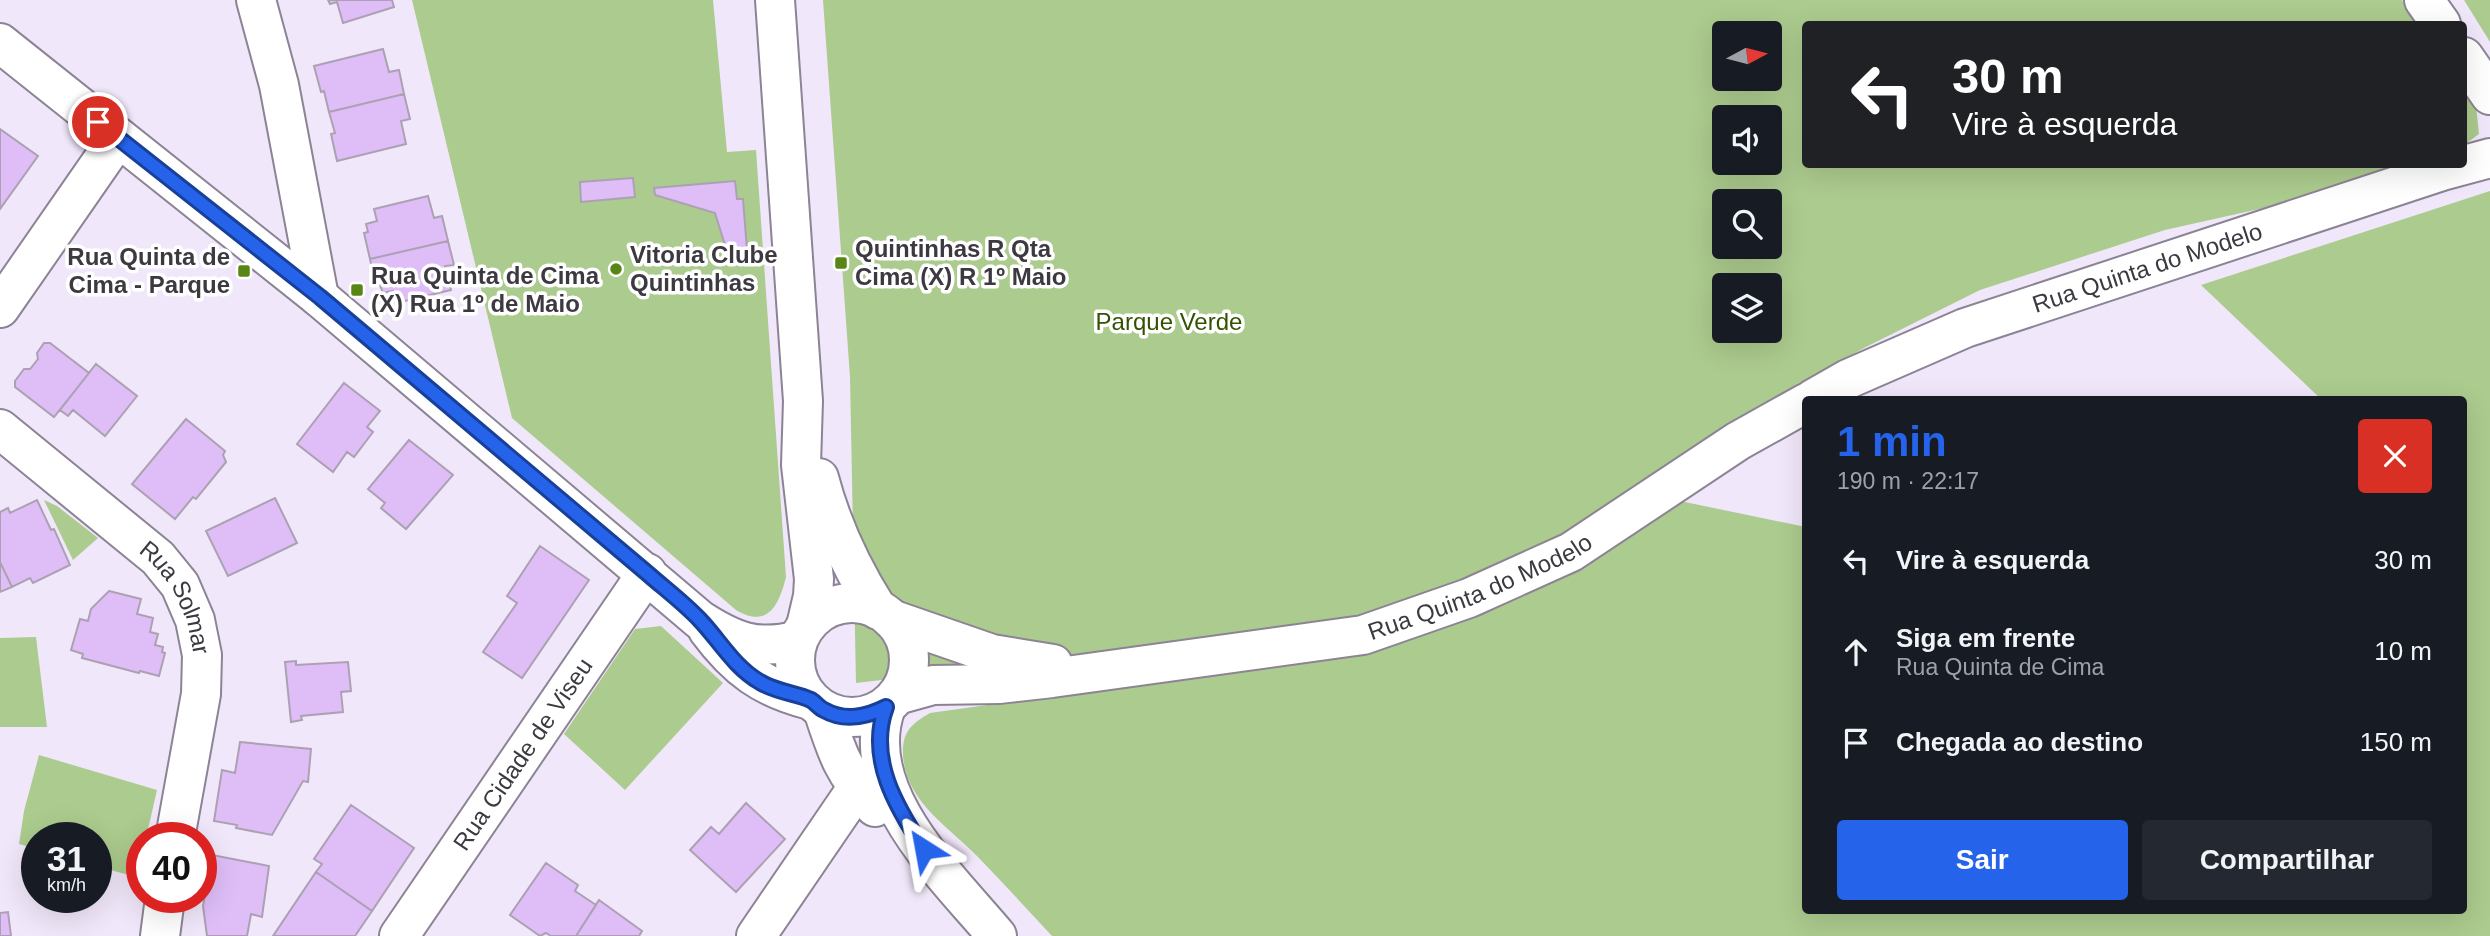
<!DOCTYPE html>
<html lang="pt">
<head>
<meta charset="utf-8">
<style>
	:root { --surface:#171b24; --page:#242831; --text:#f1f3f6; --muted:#9ea1a6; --accent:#2563eb }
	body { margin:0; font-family:Arial,sans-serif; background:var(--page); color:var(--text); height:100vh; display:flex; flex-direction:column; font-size:26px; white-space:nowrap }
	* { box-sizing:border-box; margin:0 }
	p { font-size:23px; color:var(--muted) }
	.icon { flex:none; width:38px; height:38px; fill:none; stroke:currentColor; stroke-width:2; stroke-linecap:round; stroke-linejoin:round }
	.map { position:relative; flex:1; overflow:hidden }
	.side { position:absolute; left:1802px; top:396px; width:665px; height:518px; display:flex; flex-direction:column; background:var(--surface); border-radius:7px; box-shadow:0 7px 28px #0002 }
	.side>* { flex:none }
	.guide { position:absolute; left:1802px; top:21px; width:665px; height:147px; border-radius:7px; box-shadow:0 7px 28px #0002; background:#202124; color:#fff; overflow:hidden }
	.needle { width:46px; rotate:83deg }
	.tools { position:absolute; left:1712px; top:21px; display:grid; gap:14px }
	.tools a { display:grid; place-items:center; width:70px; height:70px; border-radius:7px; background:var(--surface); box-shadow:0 7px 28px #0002; font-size:35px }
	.speed { position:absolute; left:21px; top:822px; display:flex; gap:14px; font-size:35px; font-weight:700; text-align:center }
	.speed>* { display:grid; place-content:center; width:91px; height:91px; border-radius:50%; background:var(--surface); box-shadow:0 7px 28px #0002; line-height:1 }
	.speed small { font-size:18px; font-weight:400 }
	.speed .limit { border:10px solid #d22; background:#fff; color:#111 }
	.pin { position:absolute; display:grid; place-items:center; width:60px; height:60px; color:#fff; margin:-30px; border:4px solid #fff; border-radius:50%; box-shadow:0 2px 7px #0007 }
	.me { position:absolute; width:77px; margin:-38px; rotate:326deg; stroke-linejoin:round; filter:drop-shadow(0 0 5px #0008) }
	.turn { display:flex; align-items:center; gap:24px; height:147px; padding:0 35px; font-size:32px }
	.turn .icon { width:91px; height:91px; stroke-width:2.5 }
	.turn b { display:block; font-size:49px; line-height:60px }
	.round { display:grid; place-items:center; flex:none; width:74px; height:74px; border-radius:7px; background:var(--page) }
	.overview { display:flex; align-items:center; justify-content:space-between; height:119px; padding:0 35px }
	h1 { font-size:42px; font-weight:700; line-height:52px; color:var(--accent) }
	.button { display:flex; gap:14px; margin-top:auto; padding:14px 35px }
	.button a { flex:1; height:80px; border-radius:7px; background:var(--accent); color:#fff; font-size:28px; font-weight:700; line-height:80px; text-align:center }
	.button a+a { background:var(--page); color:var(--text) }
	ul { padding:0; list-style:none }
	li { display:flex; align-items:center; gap:21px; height:91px; padding:0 35px }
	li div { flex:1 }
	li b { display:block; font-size:26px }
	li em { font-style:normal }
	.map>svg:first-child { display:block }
	.green { fill:#accb8e; fill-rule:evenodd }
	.building { fill:#dfbef8; stroke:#aba1b3; stroke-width:2 }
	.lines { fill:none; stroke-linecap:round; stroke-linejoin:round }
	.minor-casing { stroke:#8c8394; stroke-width:42 }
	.minor { stroke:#fff; stroke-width:38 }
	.route-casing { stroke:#184099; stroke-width:18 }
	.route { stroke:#2563eb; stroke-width:12 }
	.poi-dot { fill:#588616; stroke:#fff; stroke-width:2.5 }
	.labels { text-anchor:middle; stroke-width:7; stroke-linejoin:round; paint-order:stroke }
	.poi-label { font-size:24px; font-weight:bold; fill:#3d3940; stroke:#fff; text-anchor:start }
	.street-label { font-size:24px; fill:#3d3940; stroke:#fff }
	.park-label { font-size:24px; fill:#335300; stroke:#fff }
</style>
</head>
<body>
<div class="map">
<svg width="2490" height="936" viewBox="0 0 2490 936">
	<rect width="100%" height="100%" fill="#f1e7fa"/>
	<path class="green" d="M412,0h301l14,152 29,-2 30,427c-7,28 -18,52 -50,33l-224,-192z
		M823,0h1579l15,24h-611v140l616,1 -127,36 -130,29 -185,60 -116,58 -149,84 -146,107 -217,86 -496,58 -6,-306zM1724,33h45v46h-45zM1724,117h45v46h-45zM1724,201h45v46h-45zM1724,285h45v46h-45z
		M2464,0h26v42z
		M2464,78l12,27 3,29 -15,11z
		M2490,191v745h-1438c-24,-26 -49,-53 -74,-79 -30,-31 -72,-55 -75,-102 -1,-23 8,-31 27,-42l445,-62 300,-151 131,27v383h658v-511h-143l-120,-114z
		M44,500l13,6 41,32 -25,22z
		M661,626l62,57 -98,107 -61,-56 71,-105z
		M36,637l11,90h-47v-89z
		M39,755l118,35 -11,48h-4v17l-6,22 -40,-11v-28h-59v11l-18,-5 5,-33z"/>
	<path class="building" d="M328,0h64l2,7 -51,16 -6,-21 -7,2z
		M383,49l6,23 10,-2 5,24 -75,18 -5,-21 -3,1 -7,-26z
		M404,94l6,25 -9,2 5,23 -69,17 -6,-27 4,-1 -6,-21z
		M0,129l38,27 -38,53z
		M633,178l2,19 -54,5 -1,-20z
		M735,181l2,18h6l5,64 -17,1 -16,-51 -60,-18 -1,-7z
		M428,196l6,22 8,-2 6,25 -78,18 -6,-26 4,-1 -2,-8 11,-3 -3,-12z
		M448,241l6,24 -9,1 6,24 -55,13 -3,-12 -10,2 -3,-8 -4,1 -6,-27z
		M44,343h6l39,30 -35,44 -39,-30v-6l9,-12h6l8,-10 -1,-6z
		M96,364l41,32 -32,40 -32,-26 -5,6 -8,-6z
		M344,383l36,28 -13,16 6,5 -19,25 -7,-5 -14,20 -36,-28z
		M186,419l39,32 -2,4 3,7 -30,37 -3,-2 -18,22 -43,-35z
		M409,440l44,35 -47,54 -25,-21 4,-5 -17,-14z
		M275,498l22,45 -69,33 -22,-45z
		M37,500l14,30 3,-1 16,36 -37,18 -3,-5 -18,9 -12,-25v-50l8,-4 2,5z
		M540,546l49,34 -67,98 -39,-26 34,-49 -10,-7z
		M0,562l12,25 -12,5z
		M109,591l32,8 -4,15 16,4 -3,14 8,2 -3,11 8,2 -1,5 3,1 -6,23 -19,-5 -1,2 -57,-15 1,-4 -12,-4 9,-31 8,2 3,-12z
		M296,661v4l52,-3 3,29 -10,1 2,20 -42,4 1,4 -11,2 -6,-60z
		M240,742l71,7 -3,33 -5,-1 -31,54 -36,-7 1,-3 -23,-4 8,-51 13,3z
		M746,803l39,36 -49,53 -46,-42 21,-23 8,7z
		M351,805l63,43 -42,63 -56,-39 6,-8 -8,-5z
		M212,855l57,11 -7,51 -11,-3 -4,22h-40l-4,-30z
		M546,863l32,22 -3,6 21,14 -20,31h-25l-5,-3 -6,3 -30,-21z
		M316,872l56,39 -17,25h-82z
		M599,900l43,31 -3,5h-63z
		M8,912l3,24h-11v-23z"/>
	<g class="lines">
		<defs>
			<g id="minor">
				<path d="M256,0l23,85 40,212"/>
				<path d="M775,0l28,401 -2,64 13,114 -1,17 -7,30"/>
				<path d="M2424,0l17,24"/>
				<path d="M0,43l319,254 381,323c34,22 58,31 98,20"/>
				<path d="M2464,57l26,38"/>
				<path d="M0,308l118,-170"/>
				<path id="s1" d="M1813,399l35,-20 117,-51 477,-157 48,-13"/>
				<path id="s2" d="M0,429l158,129 22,27 15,35 7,35 -1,39 -26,144"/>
				<path d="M819,478c12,46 33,91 59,132"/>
				<circle cx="852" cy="660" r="57"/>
				<path d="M891,619l101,35 61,10"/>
				<path d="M708,630c29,39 55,58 102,70"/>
				<path id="s3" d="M897,695l36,-10 66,-1 53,-6 311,-43 106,-37 102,-46 167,-111 68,-38"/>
				<path d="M886,707c-31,85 62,170 111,229"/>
				<path d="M823,710c14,43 20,63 52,97"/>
				<path d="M160,936l5,-38"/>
				<path id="s4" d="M399,936l248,-363"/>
				<path d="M756,936l101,-148"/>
			</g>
		</defs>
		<use href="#minor" class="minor-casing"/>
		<use href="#minor" class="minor"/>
	</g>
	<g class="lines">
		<defs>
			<path id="route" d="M98,122l222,175 327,276c17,15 37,30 53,47 20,21 34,47 60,62 16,10 36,11 51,18 5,3 8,8 13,10 21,12 42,7 62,-3 -19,51 10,100 38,142"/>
		</defs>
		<use href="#route" class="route-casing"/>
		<use href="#route" class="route"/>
	</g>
	<g class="poi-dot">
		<rect x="834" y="256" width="14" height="14" rx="3.5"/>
		<circle cx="616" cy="269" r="7"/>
		<rect x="237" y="264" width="14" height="14" rx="3.5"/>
		<rect x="350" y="283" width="14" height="14" rx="3.5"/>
	</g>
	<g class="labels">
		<g class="poi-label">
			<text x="855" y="257">Quintinhas R Qta<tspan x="855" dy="28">Cima (X) R 1º Maio</tspan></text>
			<text x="630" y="263">Vitoria Clube<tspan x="630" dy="28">Quintinhas</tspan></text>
			<text x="230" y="265" text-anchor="end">Rua Quinta de<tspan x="230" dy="28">Cima - Parque</tspan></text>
			<text x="371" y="284">Rua Quinta de Cima<tspan x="371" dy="28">(X) Rua 1º de Maio</tspan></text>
		</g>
		<g class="street-label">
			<text dy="8" stroke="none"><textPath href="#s1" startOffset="360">Rua Quinta do Modelo</textPath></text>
			<text dy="8" stroke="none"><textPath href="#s3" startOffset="597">Rua Quinta do Modelo</textPath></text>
			<text dy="8" stroke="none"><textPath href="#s2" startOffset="248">Rua Solmar</textPath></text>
			<text dy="8" stroke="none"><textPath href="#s4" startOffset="220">Rua Cidade de Viseu</textPath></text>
		</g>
		<g class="park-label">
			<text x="1169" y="330">Parque Verde</text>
		</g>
	</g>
</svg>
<div class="tools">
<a><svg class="needle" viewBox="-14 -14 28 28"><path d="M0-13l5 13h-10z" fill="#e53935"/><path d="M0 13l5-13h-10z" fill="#9ea1a6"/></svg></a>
<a><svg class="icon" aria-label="sound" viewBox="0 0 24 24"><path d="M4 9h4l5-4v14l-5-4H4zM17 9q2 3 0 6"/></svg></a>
<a><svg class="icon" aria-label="search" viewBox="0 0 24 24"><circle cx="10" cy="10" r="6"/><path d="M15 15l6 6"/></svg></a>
<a><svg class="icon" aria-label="layers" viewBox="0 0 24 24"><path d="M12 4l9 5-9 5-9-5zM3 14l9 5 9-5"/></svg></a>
</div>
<div class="speed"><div>31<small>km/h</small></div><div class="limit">40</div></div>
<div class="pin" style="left:98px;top:122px;background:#d93025"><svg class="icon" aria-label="arrive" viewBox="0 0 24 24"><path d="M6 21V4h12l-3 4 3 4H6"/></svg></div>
<svg class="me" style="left:924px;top:849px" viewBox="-20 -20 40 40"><path d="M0-17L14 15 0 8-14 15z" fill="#2563eb" stroke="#fff" stroke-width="4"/></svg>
<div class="guide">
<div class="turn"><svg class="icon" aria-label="left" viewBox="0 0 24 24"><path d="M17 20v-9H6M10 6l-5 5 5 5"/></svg><div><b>30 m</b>Vire à esquerda</div></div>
</div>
<section class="side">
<div class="overview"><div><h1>1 min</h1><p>190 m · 22:17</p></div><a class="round" style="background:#d93025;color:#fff"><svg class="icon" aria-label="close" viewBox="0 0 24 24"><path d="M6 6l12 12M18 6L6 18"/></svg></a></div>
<ul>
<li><svg class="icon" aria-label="left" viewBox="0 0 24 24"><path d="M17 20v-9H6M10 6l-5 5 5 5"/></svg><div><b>Vire à esquerda</b></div><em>30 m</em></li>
<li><svg class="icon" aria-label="ahead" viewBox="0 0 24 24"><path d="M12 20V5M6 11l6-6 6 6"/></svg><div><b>Siga em frente</b><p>Rua Quinta de Cima</p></div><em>10 m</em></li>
<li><svg class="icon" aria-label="arrive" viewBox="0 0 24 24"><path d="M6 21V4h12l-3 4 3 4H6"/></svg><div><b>Chegada ao destino</b></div><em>150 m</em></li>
</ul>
<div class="button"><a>Sair</a><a>Compartilhar</a></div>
</section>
</div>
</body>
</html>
